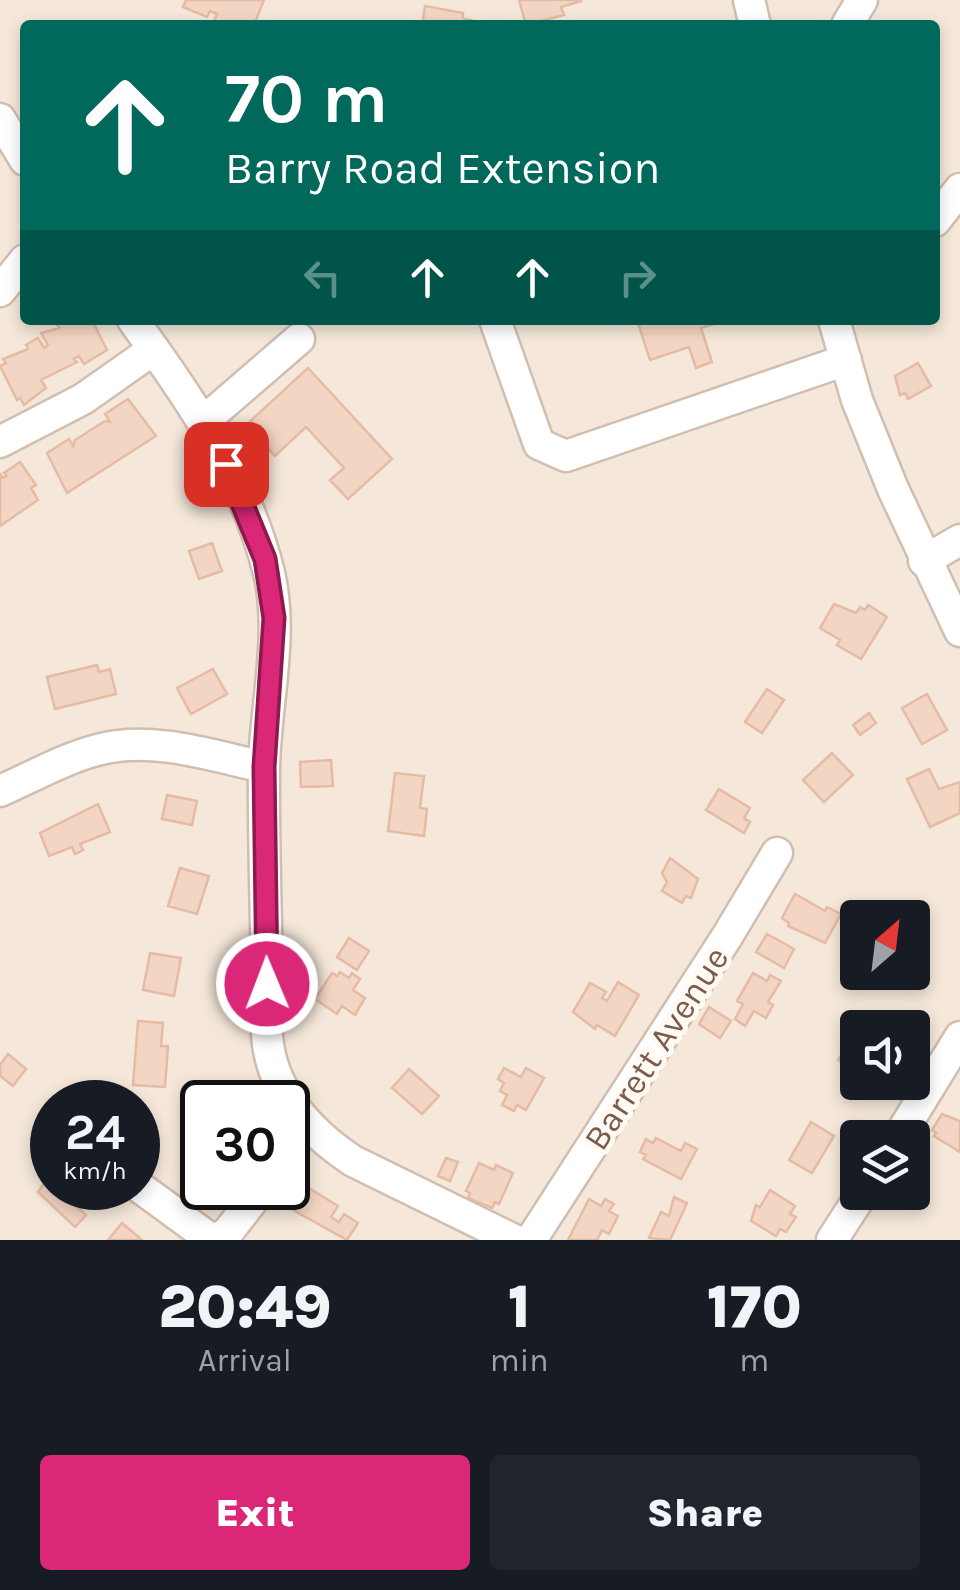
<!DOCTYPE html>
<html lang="en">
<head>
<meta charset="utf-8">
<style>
	:root { --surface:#171b24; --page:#20242c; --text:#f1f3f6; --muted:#9ea1a6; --accent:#db2777 }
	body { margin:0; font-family:Karla,sans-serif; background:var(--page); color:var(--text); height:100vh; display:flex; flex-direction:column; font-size:38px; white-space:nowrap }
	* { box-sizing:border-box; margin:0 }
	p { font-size:32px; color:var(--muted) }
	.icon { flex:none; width:55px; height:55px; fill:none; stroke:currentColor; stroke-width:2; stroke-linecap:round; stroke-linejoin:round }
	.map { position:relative; height:1240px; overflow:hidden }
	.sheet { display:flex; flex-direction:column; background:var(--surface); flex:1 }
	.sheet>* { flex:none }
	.guide { position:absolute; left:20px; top:20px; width:920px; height:305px; border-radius:10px; box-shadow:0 5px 15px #0003; background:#00695c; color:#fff; overflow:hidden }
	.needle { width:65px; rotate:28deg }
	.buttons { position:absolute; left:840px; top:900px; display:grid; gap:20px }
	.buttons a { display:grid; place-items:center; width:90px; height:90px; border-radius:10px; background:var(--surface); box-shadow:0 5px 15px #0003; font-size:50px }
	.speed { position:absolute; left:30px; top:1080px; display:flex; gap:20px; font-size:50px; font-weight:700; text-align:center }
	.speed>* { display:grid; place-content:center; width:130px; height:130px; border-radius:50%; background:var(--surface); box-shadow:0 5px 15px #0003; line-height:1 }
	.speed small { font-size:25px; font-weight:400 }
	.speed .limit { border:5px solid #111; border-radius:15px; background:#fff; color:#111 }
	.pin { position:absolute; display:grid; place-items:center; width:85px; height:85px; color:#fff; margin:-42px; border-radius:20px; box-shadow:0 5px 15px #0006 }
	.me { position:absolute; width:110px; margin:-55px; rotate:359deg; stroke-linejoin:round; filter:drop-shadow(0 0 8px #0008) }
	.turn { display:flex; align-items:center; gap:35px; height:210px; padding:0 40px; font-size:45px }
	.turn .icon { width:130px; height:130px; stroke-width:2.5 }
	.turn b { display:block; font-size:70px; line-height:85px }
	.lanes { display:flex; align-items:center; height:95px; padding:0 40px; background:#0003; justify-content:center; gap:50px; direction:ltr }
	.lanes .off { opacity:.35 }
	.eta { display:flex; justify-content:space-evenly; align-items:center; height:170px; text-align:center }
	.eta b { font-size:60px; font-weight:800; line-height:70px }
	.button { display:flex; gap:20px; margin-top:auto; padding:20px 40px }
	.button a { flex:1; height:115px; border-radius:10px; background:var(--accent); color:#fff; font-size:40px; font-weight:800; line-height:115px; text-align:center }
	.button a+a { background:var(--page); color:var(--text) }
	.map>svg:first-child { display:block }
	.residential { fill:#f5e8da; fill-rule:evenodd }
	.building { fill:#f3d5c3; stroke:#e6bba3; stroke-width:2.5 }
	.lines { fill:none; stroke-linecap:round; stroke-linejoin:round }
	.minor-casing { stroke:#d1beb0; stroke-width:35 }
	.minor { stroke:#fff; stroke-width:30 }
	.route-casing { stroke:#8e194d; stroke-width:25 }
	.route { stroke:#db2777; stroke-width:18 }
	.labels { text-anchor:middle; stroke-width:10; stroke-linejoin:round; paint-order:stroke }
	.street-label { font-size:35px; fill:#7a5c4d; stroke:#fffaf3 }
</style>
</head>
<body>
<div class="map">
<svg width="960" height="1240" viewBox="0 0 960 1240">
	<rect width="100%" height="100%" fill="#fdf6ec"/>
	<path class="residential" d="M0,0h960v1240h-960zM25,25h910v295h-910zM858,918h54v54h-54zM858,1028h54v54h-54zM52,1102h86v86h-86zM202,1102h86v86h-86zM858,1138h54v54h-54z"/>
	<path class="building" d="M186,0h78l-10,25 -14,-4 -2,4h-16l-8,-4 3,-7 -7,-3 -3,6 -24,-10z
		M519,0h62v1l-20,6 3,8 -38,10z
		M425,6l38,7v5l24,7h-65z
		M61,320h31l15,30 -23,14 -5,-8 -5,3 3,3 -36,18 5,8 -22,17 -4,-7 -3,2 -17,-34 6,-3 -3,-4 25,-10 -2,-4 12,-7 6,10 4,-3 -7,-12 18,-5 -3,-5z
		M637,320h89l-25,8 11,34 -16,6 -7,-21 -39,13z
		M918,363l13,23 -23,13 -3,-6 -5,2 -5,-19z
		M308,368l84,91 -44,40 -18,-19 14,-12 -38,-41 -31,29 -29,-31z
		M128,399l28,37 -89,57 -20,-40 22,-14 4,7 2,-6 30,-19 5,1 -5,-8z
		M20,462l16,23 -5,3 7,12 -38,26v-52l3,4 4,-2 -3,-3z
		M212,543l10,28 -23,8 -10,-28z
		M834,604l22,9 4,-6 5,3 3,-5 19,12 -26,42 -24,-14 3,-5 -20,-12z
		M97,665l2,7 11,-3 6,25 -61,15 -8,-32z
		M213,669l14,25 -36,20 -14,-26z
		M767,689l17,11 -22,33 -17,-11z
		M927,694l20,36 -25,14 -20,-36z
		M869,713l7,10 -16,12 -7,-10z
		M832,753l21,22 -29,27 -21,-22z
		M331,760l2,26 -32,1 -1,-25z
		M929,769l10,20 21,-7v31l-30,14 -23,-48z
		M395,773l29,3 -4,32 7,1 -3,27 -36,-5z
		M719,789l31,19 -6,10 6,4 -6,11 -38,-23z
		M167,795l30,6 -5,24 -30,-6z
		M98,804l12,28 -30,12 3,6 -8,4 -3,-7 -23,9 -9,-23z
		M670,858l28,21 -7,19 -5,-2 -4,7 -20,-12 5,-9 -5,-9z
		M180,868l29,8 -12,38 -29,-8z
		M795,894l30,17 2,-4 14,7 -16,29 -37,-17 1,-3 -7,-5z
		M767,934l27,15 -10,19 -28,-16z
		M349,938l20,13 -12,19 -20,-13z
		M150,953l31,5 -7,38 -31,-6z
		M340,972l9,6 3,-5 8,6 -7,11 12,8 -10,17 -13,-9 -5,8 -22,-15 17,-26 5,3z
		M753,973l14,8 3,-6 11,6 -13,21 5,3 -7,13 -12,-7 -9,15 -10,-7 8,-15 -6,-3z
		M618,982l21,13 -24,41 -18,-11 -2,4 -22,-17 17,-29 16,9 -4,6 5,3z
		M709,1007l22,14 -11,17 -21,-14z
		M138,1021l25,2 -2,23h7l-3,41 -32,-2z
		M858,1030v43l-20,-13z
		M8,1054l18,15 -13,17 -13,-10v-11z
		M504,1068l17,9 5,-9 18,10 -18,32 -9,-5 -3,6 -12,-6 5,-10 -7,-4 4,-8 -6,-4z
		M409,1069l30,27 -17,18 -30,-26z
		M942,1114l18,7v31l-26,-16 2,-3 -4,-3z
		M811,1122l23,14 -22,37 -23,-13z
		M656,1138l25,13 4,-8 12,6 -16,30 -38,-20 3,-4 -6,-3 6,-13 7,4z
		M446,1158l12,4 -8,19 -12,-5z
		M479,1163l15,7 2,-5 17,8 -14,31 -4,-2 -3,6 -24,-10 2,-5 -4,-2z
		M52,1172v16h19l5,5 -6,7 16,15 -11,12 -37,-35z
		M307,1187l31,19 -7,11 8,5 5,-8 14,9 -11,17 -54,-30z
		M770,1190l25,16 -5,8 6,3 -10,15 -6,-3 -4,7 -25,-15 5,-16 4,2z
		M674,1197l13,6 -17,37 -21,-2 12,-26 8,4z
		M589,1199l12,7 4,-7 9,5 -5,7 9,5 -9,18 -7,-4 -5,10h-29z
		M122,1223l20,17h-34z"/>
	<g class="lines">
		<defs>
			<path id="minor" d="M749,0l6,25
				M847,25l15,-25
				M0,119l25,41
				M935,221l25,-32
				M0,291l25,-31
				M133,320c56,78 113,158 136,253 15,63 -4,132 -5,196 -1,89 4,178 3,266 4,56 41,96 86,126l161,79
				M495,320l44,124 27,12 280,-96
				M834,320l23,80 36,89 67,142
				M204,421l95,-82
				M0,442l83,-43 71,-50
				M924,561l36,-21
				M0,791c32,-14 67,-34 101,-42 53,-13 112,7 163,18
				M898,1138l62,-101
				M288,1152l19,-26
				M138,1186l74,54
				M216,1240l12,-8 34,-44
				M531,1240l197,-305 49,-82
				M832,1240l31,-48"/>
		</defs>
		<use href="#minor" class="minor-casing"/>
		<use href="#minor" class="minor"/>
	</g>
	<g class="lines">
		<defs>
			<path id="route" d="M226,464l39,95 9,59 -10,149 3,217"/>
		</defs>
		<use href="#route" class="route-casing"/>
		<use href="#route" class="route"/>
	</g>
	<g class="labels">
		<g class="street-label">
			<text transform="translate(656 1048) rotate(-57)" y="12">Barrett Avenue</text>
		</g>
	</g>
</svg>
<div class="buttons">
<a><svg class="needle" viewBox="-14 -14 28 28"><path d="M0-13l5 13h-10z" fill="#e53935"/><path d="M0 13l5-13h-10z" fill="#9ea1a6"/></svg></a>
<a><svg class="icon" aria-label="sound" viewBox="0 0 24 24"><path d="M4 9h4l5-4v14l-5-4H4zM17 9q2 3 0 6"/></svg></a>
<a><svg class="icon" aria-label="layers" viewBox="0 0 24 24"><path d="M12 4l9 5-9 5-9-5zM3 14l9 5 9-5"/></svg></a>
</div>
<div class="speed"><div>24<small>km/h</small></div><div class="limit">30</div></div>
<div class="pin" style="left:226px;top:464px;background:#d93025"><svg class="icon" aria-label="arrive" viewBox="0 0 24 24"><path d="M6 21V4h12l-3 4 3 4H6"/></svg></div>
<svg class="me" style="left:267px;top:984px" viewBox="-20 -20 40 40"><circle r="17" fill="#db2777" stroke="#fff" stroke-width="3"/><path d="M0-11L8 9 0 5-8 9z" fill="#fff"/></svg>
<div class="guide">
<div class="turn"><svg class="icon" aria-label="ahead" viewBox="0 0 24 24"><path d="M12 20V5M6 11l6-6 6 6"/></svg><div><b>70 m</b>Barry Road Extension</div></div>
<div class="lanes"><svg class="icon off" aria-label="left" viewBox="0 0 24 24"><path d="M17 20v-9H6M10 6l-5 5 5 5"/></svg><svg class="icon" aria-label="ahead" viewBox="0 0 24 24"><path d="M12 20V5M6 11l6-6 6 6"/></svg><svg class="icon" aria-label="ahead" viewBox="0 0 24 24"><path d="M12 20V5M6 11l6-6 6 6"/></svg><svg class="icon off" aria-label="right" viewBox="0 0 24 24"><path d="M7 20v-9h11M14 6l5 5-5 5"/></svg></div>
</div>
</div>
<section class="sheet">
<div class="eta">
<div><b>20:49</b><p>Arrival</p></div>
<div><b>1</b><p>min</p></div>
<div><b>170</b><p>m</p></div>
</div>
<div class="button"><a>Exit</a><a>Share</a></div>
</section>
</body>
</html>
